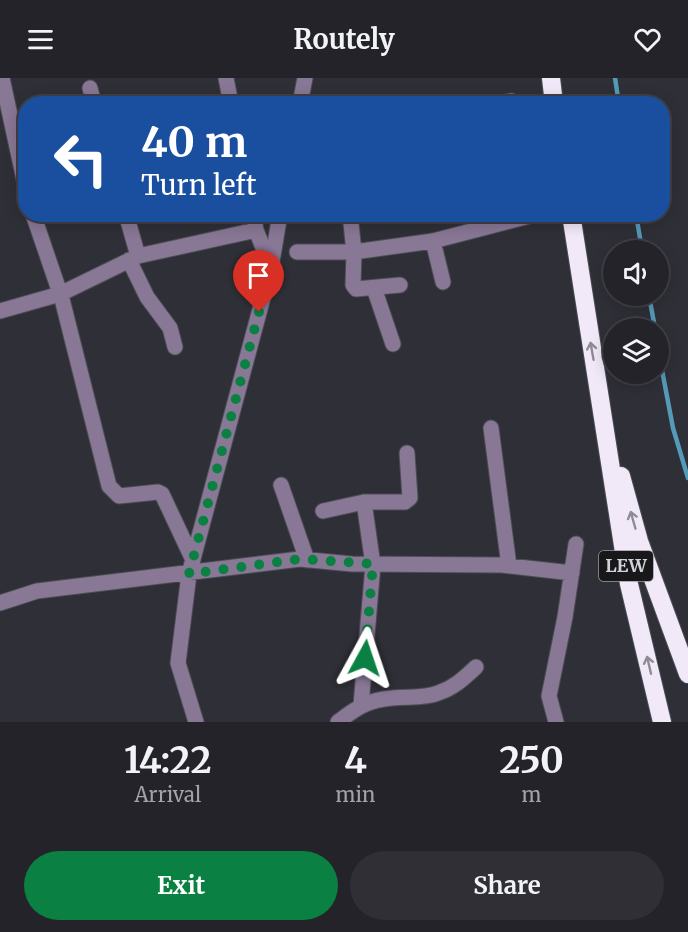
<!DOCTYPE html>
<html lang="en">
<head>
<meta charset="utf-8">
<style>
	:root { --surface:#232329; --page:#2f2f35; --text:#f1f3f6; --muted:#a3a4a8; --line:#404046; --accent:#0b8043 }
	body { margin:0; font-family:Merriweather,serif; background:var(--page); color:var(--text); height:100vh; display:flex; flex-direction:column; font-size:22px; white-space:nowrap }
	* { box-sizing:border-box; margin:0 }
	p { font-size:20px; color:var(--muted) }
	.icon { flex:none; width:33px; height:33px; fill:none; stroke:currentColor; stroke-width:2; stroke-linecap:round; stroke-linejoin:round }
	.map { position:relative; height:644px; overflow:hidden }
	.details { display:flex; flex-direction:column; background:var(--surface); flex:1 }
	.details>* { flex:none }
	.hud { position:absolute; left:18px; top:18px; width:652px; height:126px; border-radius:24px; box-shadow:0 3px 15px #0003,0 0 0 2px var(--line); background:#1a4fa0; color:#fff; overflow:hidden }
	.tools { position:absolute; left:603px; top:162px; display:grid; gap:12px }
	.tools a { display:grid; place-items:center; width:66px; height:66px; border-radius:50%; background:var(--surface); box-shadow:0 3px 15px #0003,0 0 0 2px var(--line); font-size:30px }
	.pin { position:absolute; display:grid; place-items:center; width:51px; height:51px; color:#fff; margin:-62px -26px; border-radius:50% 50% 50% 0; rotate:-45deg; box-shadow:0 0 6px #0007 }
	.pin .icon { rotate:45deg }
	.me { position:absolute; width:66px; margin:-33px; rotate:5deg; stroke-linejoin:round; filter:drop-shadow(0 0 4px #0008) }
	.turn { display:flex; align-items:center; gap:21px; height:126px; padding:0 24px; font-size:27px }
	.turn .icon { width:78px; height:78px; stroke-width:2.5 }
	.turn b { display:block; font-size:42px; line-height:51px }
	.eta { display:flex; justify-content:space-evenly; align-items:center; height:102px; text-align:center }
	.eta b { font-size:36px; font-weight:700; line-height:42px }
	.action { display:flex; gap:12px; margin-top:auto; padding:12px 24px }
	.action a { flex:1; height:69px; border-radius:36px; background:var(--accent); color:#fff; font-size:24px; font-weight:700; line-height:69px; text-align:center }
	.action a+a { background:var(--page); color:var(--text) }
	header { display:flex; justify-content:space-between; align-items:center; height:78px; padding:0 24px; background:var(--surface); font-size:27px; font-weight:700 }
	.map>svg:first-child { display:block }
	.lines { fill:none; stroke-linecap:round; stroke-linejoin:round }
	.stream { stroke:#559ab8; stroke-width:4.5 }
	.minor-casing { stroke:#4c4d54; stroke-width:17 }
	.highway-casing { stroke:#4c4d54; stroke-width:20 }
	.minor { stroke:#887795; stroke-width:15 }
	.highway { stroke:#f1e9f8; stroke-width:18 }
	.oneway { stroke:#8f8b95 }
	.route { stroke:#0b8043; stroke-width:10; stroke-dasharray:0 18 }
	.labels { text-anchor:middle; stroke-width:6; stroke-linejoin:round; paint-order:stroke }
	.shield { fill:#18181b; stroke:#9a9b9f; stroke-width:1.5 }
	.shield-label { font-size:18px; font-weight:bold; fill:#d2d3d8 }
</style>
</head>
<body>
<header><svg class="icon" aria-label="menu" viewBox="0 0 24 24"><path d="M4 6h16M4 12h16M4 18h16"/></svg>Routely<svg class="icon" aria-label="heart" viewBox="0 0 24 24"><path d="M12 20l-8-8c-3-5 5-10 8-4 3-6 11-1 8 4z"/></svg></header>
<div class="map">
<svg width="688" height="644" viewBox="0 0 688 644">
	<rect width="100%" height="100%" fill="#2f2f37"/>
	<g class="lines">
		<path class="stream" d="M615,0l4,26
			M636,136l6,36
			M649,218l6,32
			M658,271l15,79 15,50"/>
		<defs>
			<path id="minor" d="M2,0l24,111
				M226,0l5,26
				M90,10l4,16
				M300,26l5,-26
				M496,26l15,-3
				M33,136l29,85 47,187 10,10 39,-4 4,2 31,66
				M126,136l12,42
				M253,136l3,16 15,38
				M350,136l4,38 -1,33 3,4 44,-4
				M433,163l10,41
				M297,174h57l79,-11 100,-26
				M129,182l18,37 23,31 5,19
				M374,210l19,56
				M0,233l60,-17 78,-38 118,-26
				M491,350l18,138
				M281,407l26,75
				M323,433l41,-9h41l5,-4 -3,-45
				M0,525l37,-12 263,-32 52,5 150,1 70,8
				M361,627l12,-140 -9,-63
				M196,644l-18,-59 11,-89 82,-306 9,-54
				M338,644c18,-14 30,-22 54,-24 16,-2 31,1 46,-5 16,-5 26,-15 38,-26
				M556,644l-7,-26 16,-79 11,-73"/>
			<path id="highway" d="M551,0l3,26
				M571,136l58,370 33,138
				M621,398l18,65 49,133"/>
		</defs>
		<use href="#minor" class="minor-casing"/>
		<use href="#highway" class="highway-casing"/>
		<use href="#minor" class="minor"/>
		<use href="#highway" class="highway"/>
	</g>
	<defs><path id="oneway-shaft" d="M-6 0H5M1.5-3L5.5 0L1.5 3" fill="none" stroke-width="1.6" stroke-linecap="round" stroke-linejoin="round" transform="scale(1.5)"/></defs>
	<g class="oneway">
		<use href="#oneway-shaft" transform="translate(592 273) rotate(-100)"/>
		<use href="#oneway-shaft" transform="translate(633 442) rotate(-106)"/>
		<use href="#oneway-shaft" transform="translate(649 587) rotate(-103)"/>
	</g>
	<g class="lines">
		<path class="route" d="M259,234l-70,262 111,-15 73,5 -8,94"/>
	</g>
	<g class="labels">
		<rect class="shield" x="599" y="473" width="54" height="30" rx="4.5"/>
		<g class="shield-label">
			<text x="626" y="494">LEW</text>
		</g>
	</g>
</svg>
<div class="tools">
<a><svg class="icon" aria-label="sound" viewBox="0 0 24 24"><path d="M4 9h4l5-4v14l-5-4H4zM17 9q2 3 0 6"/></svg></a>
<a><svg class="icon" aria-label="layers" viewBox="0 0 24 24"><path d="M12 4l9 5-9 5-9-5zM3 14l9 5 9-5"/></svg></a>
</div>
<div class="pin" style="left:259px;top:234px;background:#d93025"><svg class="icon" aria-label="arrive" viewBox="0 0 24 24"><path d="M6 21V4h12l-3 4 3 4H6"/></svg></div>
<svg class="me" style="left:365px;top:580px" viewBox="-20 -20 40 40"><path d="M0-17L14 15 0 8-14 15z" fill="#0b8043" stroke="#fff" stroke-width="4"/></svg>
<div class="hud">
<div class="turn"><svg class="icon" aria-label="left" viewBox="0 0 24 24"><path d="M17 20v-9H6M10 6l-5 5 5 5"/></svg><div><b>40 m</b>Turn left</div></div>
</div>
</div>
<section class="details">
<div class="eta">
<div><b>14:22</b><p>Arrival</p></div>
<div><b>4</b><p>min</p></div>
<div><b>250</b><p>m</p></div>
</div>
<div class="action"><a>Exit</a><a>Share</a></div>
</section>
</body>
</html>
